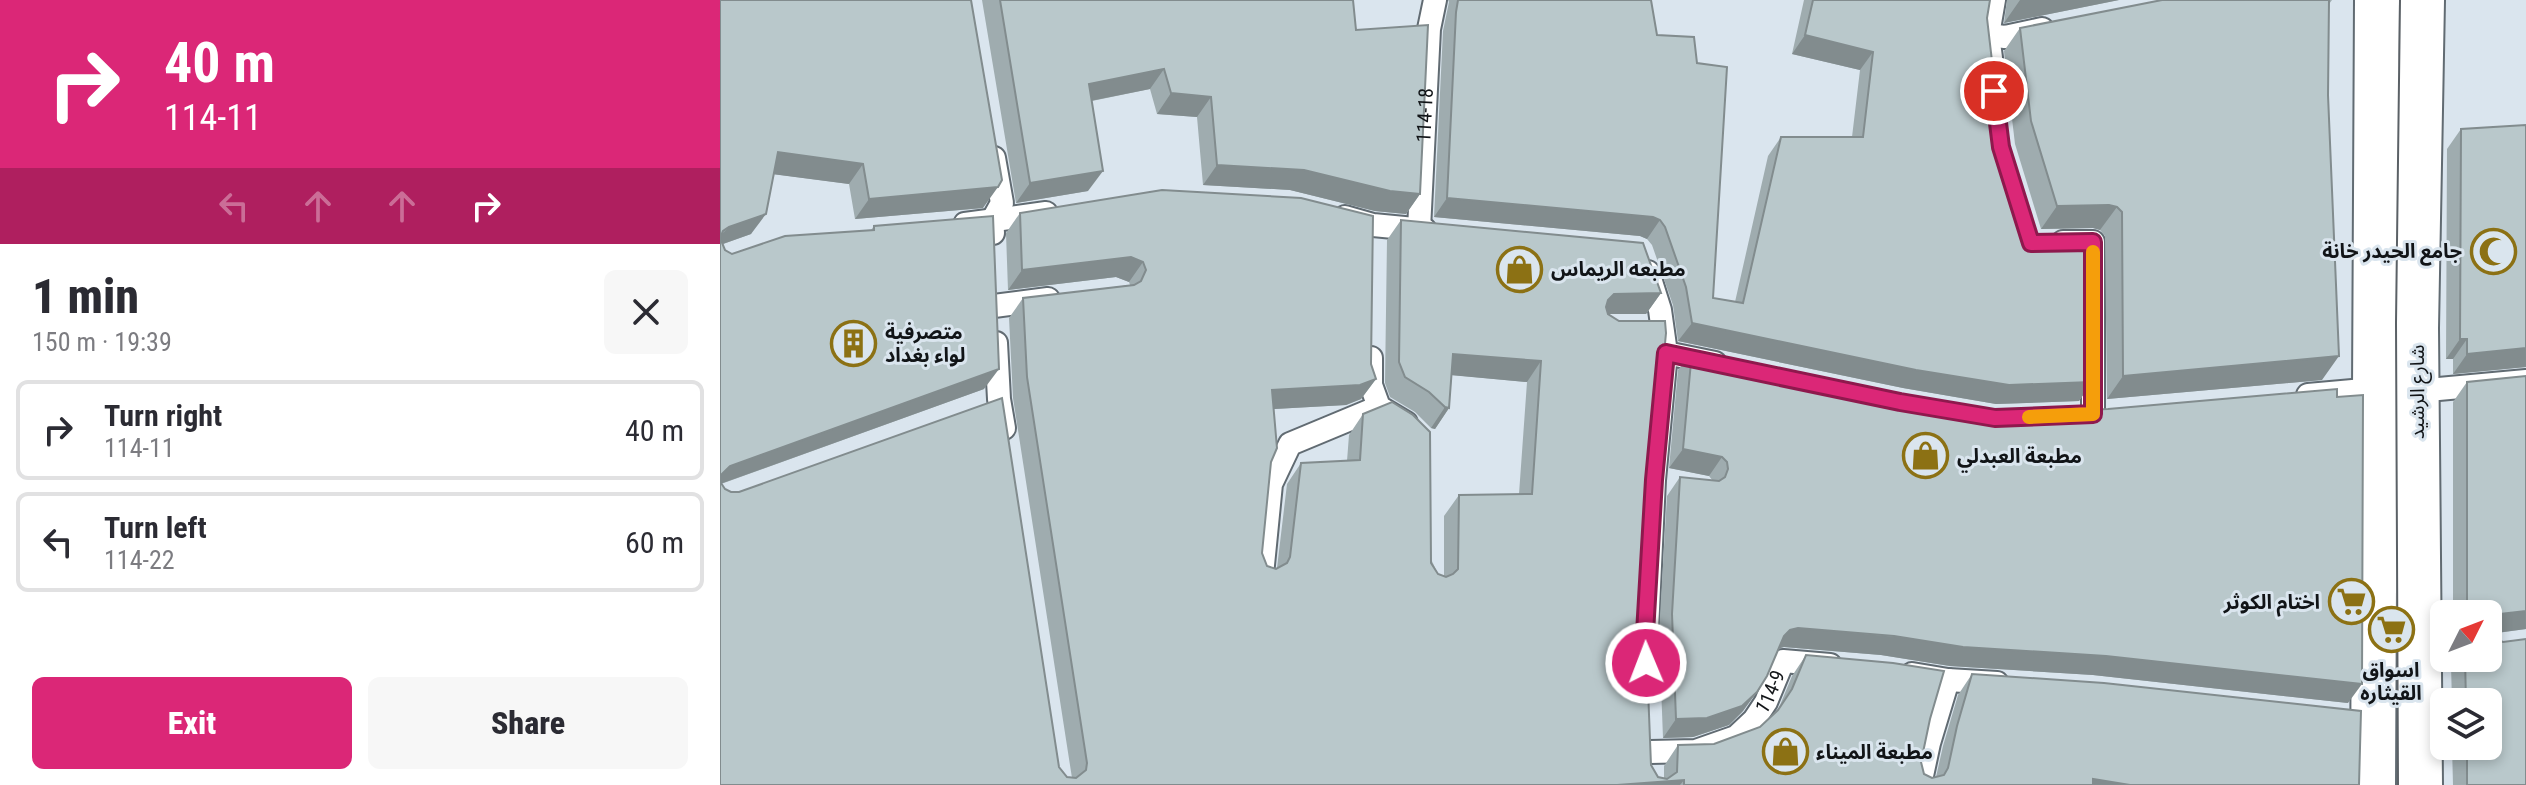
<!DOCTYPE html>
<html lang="en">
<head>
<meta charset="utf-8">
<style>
	:root { --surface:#fff; --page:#f7f7f7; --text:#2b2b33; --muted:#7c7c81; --line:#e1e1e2; --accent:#db2777 }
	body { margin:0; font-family:"Roboto Condensed","Noto Sans Arabic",sans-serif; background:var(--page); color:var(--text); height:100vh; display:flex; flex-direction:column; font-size:30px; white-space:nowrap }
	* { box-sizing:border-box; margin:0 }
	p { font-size:26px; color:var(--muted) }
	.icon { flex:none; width:44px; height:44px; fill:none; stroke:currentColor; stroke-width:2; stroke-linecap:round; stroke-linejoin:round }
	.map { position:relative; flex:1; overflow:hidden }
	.details { display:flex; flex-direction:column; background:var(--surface); width:720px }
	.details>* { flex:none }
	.hud { background:#db2777; color:#fff; overflow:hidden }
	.needle { width:52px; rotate:48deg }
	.fabs { position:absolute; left:1710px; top:600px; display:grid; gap:16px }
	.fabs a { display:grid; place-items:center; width:72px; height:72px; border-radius:12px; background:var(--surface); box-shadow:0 4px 12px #0003; font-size:40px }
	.pin { position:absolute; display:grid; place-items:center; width:68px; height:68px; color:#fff; margin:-34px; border:4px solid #fff; border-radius:50%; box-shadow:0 2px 8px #0007 }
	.me { position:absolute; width:88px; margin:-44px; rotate:359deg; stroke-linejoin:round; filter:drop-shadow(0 0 6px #0008) }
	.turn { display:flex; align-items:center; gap:28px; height:168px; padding:0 32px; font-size:36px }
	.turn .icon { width:104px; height:104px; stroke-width:2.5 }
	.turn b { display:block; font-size:56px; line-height:68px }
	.lanes { display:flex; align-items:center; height:76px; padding:0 32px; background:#0003; justify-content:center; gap:40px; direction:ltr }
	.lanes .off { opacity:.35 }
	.round { display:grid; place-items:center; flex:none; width:84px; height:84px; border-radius:12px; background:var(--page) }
	.head { display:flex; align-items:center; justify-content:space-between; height:136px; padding:0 32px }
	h1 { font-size:48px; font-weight:800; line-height:60px }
	.cta { display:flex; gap:16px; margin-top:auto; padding:16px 32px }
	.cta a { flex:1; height:92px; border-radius:12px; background:var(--accent); color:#fff; font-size:32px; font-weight:800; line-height:92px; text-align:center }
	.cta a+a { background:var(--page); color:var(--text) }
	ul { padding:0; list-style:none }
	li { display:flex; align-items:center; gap:24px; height:100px; margin:0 16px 12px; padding:0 16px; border:4px solid var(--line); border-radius:12px }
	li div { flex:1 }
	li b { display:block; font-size:30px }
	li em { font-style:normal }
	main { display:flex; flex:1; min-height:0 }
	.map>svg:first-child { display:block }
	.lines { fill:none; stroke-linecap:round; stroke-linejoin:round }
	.lane-casing { stroke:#616b72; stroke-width:26 }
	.street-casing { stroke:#616b72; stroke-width:48 }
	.lane { stroke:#fff; stroke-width:22 }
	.street { stroke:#fff; stroke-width:44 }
	.tram { stroke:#5b6166; stroke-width:2 }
	.wall { fill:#9facaf }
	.shaded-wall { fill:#828c8e }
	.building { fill:#b9c8cb; stroke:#828c8e; stroke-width:2 }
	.route-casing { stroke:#8e194d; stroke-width:20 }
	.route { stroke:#db2777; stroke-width:14 }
	.slow { stroke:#f59e0b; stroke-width:14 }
	.labels { text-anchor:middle; stroke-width:6; stroke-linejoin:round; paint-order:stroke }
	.street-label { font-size:20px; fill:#111417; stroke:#dae5ee }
	.poi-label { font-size:20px; font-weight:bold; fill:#111417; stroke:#dae5ee; text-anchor:start }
</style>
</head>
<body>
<main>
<section class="details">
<div class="hud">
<div class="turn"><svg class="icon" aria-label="right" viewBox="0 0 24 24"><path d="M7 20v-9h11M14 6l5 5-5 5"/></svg><div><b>40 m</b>114-11</div></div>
<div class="lanes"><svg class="icon off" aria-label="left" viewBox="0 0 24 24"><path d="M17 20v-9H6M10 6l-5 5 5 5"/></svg><svg class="icon off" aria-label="ahead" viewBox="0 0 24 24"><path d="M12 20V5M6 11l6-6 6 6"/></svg><svg class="icon off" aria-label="ahead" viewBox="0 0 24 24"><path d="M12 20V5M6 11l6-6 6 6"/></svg><svg class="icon" aria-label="right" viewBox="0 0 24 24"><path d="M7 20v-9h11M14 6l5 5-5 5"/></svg></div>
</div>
<div class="head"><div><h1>1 min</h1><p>150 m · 19:39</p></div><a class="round"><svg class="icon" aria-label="close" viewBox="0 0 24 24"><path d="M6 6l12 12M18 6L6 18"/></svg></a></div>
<ul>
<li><svg class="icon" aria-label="right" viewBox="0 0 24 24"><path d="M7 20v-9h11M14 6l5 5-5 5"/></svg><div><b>Turn right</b><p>114-11</p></div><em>40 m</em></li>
<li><svg class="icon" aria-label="left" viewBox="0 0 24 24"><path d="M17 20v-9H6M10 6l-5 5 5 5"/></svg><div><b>Turn left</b><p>114-22</p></div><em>60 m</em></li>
</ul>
<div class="cta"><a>Exit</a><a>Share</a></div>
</section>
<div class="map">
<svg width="1806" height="785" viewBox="0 0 1806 785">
	<rect width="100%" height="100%" fill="#dae5ee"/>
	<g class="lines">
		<defs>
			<g id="lane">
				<path d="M1268,35l17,2 37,-8"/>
				<path d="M1271,58l-3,-23 6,-35"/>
				<path d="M625,217l28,8 52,5"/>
				<path d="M245,224l81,-11"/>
				<path id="s1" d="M699,229l10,-200 6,-29"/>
				<path d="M273,233l-1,-12 10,-18 -8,-45"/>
				<path d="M1343,242h30v172"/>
				<path d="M928,272l12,38 6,43 49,10"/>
				<path d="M274,306l54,-7"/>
				<path d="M276,343l3,56 5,29"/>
				<path d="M651,358v27l8,22 27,16"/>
				<path d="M1697,391l109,-10"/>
				<path d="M1588,395l67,-6"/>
				<path d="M542,575l9,-91 19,-40 89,-37"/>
				<path d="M926,652l8,-172 12,-127"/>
				<path d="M1192,674l36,6 49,3"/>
				<path id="s2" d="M930,752l46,-1 40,-14 18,-17 12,-18 17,-41 47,4"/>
				<path d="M1200,785l9,-42 19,-63"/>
			</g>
			<path id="street" d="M1653,785l4,-785
				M1700,785l-4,-457 6,-328"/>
		</defs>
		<use href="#lane" class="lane-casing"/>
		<use href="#street" class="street-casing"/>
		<use href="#lane" class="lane"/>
		<use href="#street" class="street"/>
		<path class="tram" d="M1678,785l-2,-462 4,-323"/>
	</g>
	<path class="wall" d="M0,0l263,208 -128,11 -6,-35 -76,-10 -22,60 -28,10 2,6 7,4 139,-24 3,-4 110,163 -263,95 4,5 334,278 8,10 5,1 -59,-380 -4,-80 14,-20 107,-13 -1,-3 -13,-5 -108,13 -2,-57 14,-20 142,-23 209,174 5,15 -15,20 -15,6 -72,4 -3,53 -9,91 5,13 9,3 1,-1 10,-84 14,-21 46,-2 2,-26 14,-21 75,160 6,2v-60l15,-21 60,-1 8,-112 -75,-7 -3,33 -14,21 -4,-1 -16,-16 -25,-15 -5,-14 2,-143 14,-20 260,73 -15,21h-37l45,145 -9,153 6,153 7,12 6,1v-12l14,-21 36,-1 46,-17 18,-17 14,-34 14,-21 124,64 -9,43 3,12 8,4 4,-1 7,-31 15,-51 14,-21 387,111h-1639z
		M262,0h371l3,30 64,164 -14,20 -31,-3 -85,-21 -87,-5 -6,-68 -40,-3 -7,-25 -58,12 -4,90 -72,12z
		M728,0h203l6,35 56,263 22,4 33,-146 13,-19h71l8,-67 -68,-16 12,-54h186l-3,18 13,112 31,99 61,153 -13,19 -83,3 -93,-16 -225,-47 -5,-36 -21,-60 -5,-6 -7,-3 -206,-19 9,-186 6,-29z
		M1287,0h112l-115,23z
		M1442,0h170l-3,4 -7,376 -215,19 -2,-163 -5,-6 -7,-2 -52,1 -26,-85 -11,-93 16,-23z
		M1806,125v242l-73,7v-15h-7l1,-210 14,-20z
		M972,351l656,352 -255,-28 -143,-9 -69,-11 -97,-8 -5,1 -36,63 -14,14 -36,12 -30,1 -4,-105 8,-137 13,-19 33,4 -4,-5 -40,-8 9,-98z
		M1806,376v253l-36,5 36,151h-73l-1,-39h36v-44h-36l-1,-37 2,-3v-4h35v-44h-35v-212l14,-20z"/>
	<path class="shaded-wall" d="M1300,0h99l-115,23z
		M1085,35l68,17 -13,18 -68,-16z
		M444,69l-14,20 -75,15 14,-20z
		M451,93l40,4 -14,20 -40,-3z
		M58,152l85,12 -14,20 -85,-11z
		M497,165l87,5 116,24 -14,20 -31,-3 -85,-21 -87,-5z
		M383,171l-15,20 -72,12 14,-20z
		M278,187l-15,21 -128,11 14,-20z
		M727,198l206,19 7,3 -13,19 -7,-3 -206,-19z
		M1389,205l8,2 -17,23 -7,-2 -52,1 16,-23z
		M46,214l-15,20 -31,11v-9l9,-9z
		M411,257l12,5 -14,20 -13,-5 -108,13 14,-20z
		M941,293l-15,21h-46l8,-14 6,-6z
		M972,323l400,59 -13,19 -83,3 -93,-16 -225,-47z
		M1740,339h7l-14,20h-7z
		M1806,348v19l-73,7 14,-20z
		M733,354l88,7 -14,21 -88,-8z
		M1619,356l-17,24 -215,19 16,-23z
		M279,369l-15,20 -264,95v-8l10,-10z
		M656,379l-15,20 -15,6 -88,5 14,-20z
		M725,407l4,1 -14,21 -4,-1z
		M963,449l39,8 -13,19 -40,-8z
		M1806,611v18l-38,5 1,-12 11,-8z
		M1078,628l308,28 256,28 -14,19 -255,-28 -143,-9 -69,-11 -97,-8 -7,2 7,-13 6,-6z
		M1037,692l-14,19 -14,14 -36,12 -30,1 13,-19z
		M1373,779l37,6h-41z
		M964,780l-4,5h-63z"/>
	<path class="building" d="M0,0h251l31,180 -4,7 -129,12 -6,-35 -85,-12 -12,62 -37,13 -6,4 -3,7 5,12 7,4 53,-18 89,-6v-4l119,-10 6,153 -269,97 -9,9v8l4,6 6,3h8l263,-94 57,369 8,10 9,1 10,-8 1,-7 -60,-386 -4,-79 111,-13 7,-4 5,-11 -3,-8 -12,-5 -109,13 -2,-57 142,-23 139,8 72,18 -2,148 5,15 -16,6 -88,5 5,58 -6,14 -9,91 5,13 9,3 11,-6 3,-6 11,-94 59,-3 3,-46 29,-12 21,13 17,17 1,131 7,11 8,3 7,-3 5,-5 1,-74 73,-1 9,-133 -88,-7 -4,54 -4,-1 -16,-15 -24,-15 -6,-15 2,-142 242,23 18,50 -47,1 -6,6 -2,7 2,7 11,7h46l1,12 -12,126 -9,153 6,153 7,12 9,2 10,-7 1,-27 36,-1 46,-17 18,-17 14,-21 14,-34 87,8 51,8 -14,48 -9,43 3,12 8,4 12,-3 4,-7 9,-42 15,-52 132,9 257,28 -2,74h-229l-37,-6v6h-409v-5l-67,5h-897z
		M280,0h353l3,30 72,-5 -8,169 -30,-3 -86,-21 -87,-5 -6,-68 -40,-4 -7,-24 -75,15 14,87 -73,12z
		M738,0h193l6,35 37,2 3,26 30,4 -14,231 30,5 38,-166h82l10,-85 -68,-17 8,-35h177l-3,18 13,112 31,99 6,7 7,2h48v144l-83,3 -93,-15 -224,-47 -6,-36 -21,-60 -5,-7 -7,-3 -206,-19 9,-186z
		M1442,0h167l-1,95 11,261 -216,20 -1,-164 -5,-5 -8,-2 -52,1 -26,-85 -11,-93z
		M1806,125v223l-59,6v-15h-7l1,-210z
		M972,351l219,46 95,16 102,-4 229,-20v8l26,-2 -1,289 -256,-28 -143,-9 -69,-11 -96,-8 -8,2 -6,6 -17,40 -10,16 -15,14 -35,12 -31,1 -4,-105 8,-137 39,4 6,-4 3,-8 -1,-7 -5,-5 -39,-8z
		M1806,376v235l-26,3 -11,8 -1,9 3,6 12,5 23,-3v146h-59v-39h21v-44h-22l-1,-44h23v-44h-21v-232z"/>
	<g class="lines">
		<defs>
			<path id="route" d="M926,663l-1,-30 9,-153 12,-127 234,49 95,16 98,-4v-172l-62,1 -30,-96 -7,-56"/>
		</defs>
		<use href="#route" class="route-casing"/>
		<use href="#route" class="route"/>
		<path class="slow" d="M1309,417l64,-3v-162"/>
	</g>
	<defs>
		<symbol id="mosque-ring" viewBox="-11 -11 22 22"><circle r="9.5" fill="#dae5ee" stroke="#8c7114" stroke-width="1.5"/><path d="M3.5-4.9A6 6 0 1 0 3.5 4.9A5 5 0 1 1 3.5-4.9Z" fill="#8c7114"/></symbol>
		<symbol id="shop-ring" viewBox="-11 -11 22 22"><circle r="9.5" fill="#dae5ee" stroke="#8c7114" stroke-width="1.5"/><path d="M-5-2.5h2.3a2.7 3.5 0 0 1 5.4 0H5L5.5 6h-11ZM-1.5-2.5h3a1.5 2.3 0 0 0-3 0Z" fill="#8c7114"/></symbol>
		<symbol id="building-ring" viewBox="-11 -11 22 22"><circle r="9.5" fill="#dae5ee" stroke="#8c7114" stroke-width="1.5"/><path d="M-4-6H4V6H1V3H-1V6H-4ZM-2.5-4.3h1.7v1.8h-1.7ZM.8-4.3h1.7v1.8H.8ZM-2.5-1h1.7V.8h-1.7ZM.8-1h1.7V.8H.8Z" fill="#8c7114"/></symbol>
		<symbol id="supermarket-ring" viewBox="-11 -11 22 22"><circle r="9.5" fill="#dae5ee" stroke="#8c7114" stroke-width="1.5"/><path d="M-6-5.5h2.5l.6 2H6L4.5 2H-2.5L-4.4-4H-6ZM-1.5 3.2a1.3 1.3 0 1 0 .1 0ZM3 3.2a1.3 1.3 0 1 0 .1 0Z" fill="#8c7114"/></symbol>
	</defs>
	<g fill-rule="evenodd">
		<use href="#mosque-ring" x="1748" y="226" width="51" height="51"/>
		<use href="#shop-ring" x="774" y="244" width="51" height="51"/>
		<use href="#building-ring" x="108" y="318" width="51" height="51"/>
		<use href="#shop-ring" x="1180" y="430" width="51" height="51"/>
		<use href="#supermarket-ring" x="1606" y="576" width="51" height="51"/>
		<use href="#supermarket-ring" x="1646" y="604" width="51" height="51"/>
		<use href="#shop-ring" x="1040" y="726" width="51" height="51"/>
	</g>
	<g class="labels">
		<g class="street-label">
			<text dy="7" stroke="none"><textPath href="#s1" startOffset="114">114-18</textPath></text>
			<text transform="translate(1697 392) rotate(-90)" y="7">شارع الرشيد</text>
			<text dy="7" stroke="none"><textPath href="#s2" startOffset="146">114-9</textPath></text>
		</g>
		<g class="poi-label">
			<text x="1742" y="258" text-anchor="end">جامع الحيدر خانة</text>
			<text x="831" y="276">مطبعه الريماس</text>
			<text x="165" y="339">متصرفية<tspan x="165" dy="23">لواء بغداد</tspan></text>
			<text x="1237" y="463">مطبعة العبدلي</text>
			<text x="1600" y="609" text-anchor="end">اختام الكوثر</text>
			<text x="1671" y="677" text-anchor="middle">اسواق<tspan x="1671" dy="23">القيثاره</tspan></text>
			<text x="1096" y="759">مطبعة الميناء</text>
		</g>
	</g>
</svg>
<div class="fabs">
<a><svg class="needle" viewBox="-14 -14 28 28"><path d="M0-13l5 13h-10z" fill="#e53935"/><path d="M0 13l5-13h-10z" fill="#7c7c81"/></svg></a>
<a><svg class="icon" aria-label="layers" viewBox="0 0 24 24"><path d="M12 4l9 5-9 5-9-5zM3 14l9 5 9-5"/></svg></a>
</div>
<div class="pin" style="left:1274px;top:91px;background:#d93025"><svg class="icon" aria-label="arrive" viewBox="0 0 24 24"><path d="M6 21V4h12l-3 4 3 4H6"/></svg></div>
<svg class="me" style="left:926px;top:663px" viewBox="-20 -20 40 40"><circle r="17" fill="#db2777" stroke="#fff" stroke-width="3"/><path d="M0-11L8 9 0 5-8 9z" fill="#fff"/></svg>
</div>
</main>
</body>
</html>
